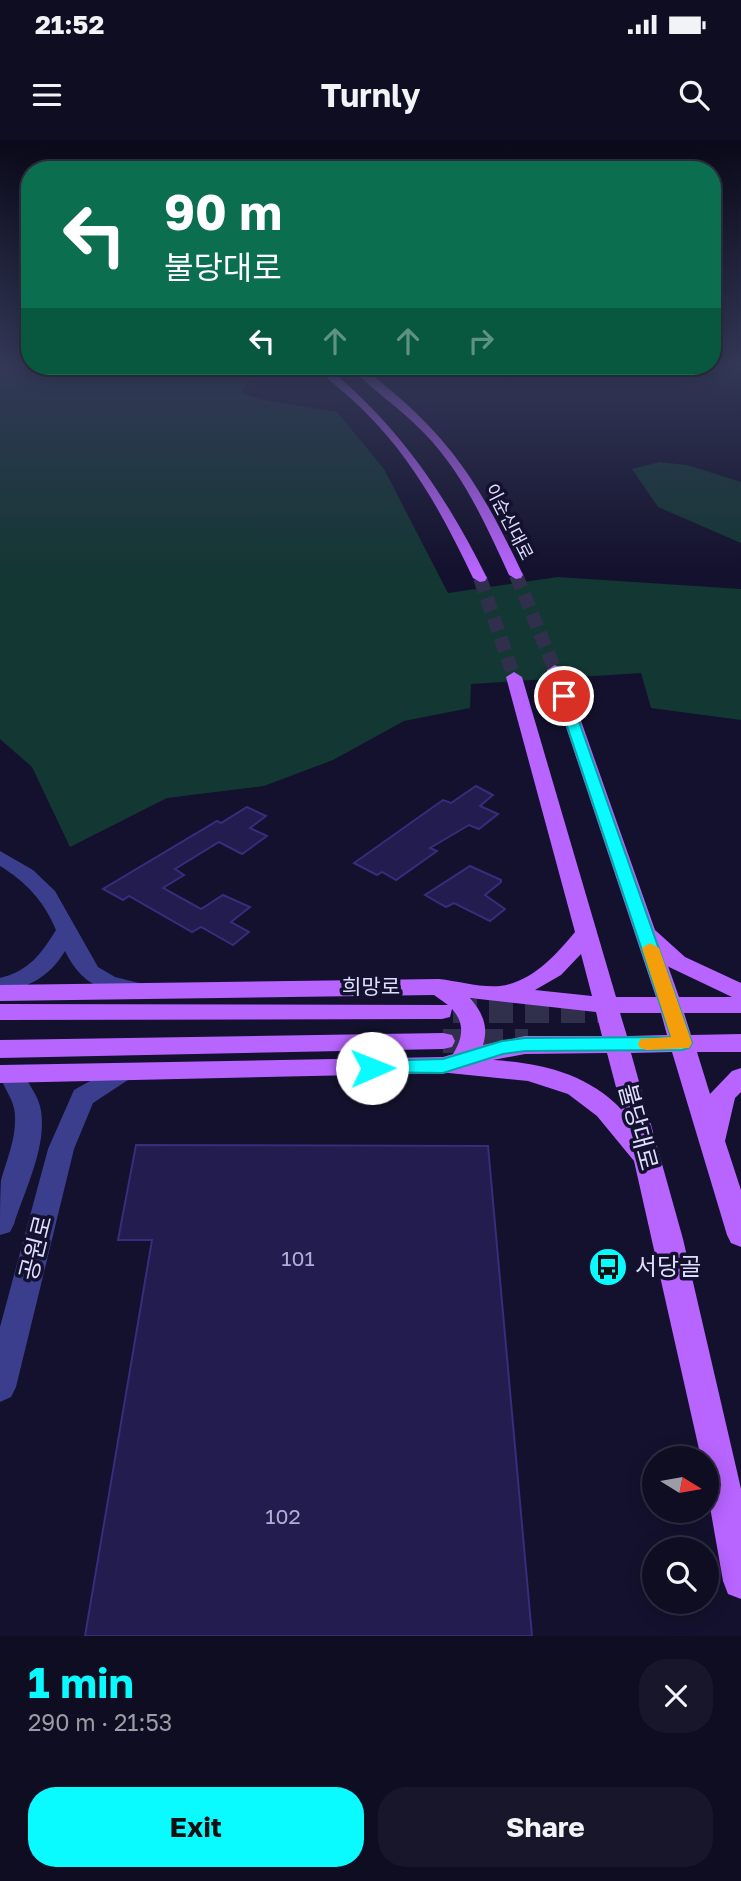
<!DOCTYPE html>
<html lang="en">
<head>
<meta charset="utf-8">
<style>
	:root { --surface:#0e0d22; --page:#17162a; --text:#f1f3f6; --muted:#9b9ca5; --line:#2e2d40; --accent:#09fbff }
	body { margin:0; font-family:"Golos Text","Noto Sans KR",sans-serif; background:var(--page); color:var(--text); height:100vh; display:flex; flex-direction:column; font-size:26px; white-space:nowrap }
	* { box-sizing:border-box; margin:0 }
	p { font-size:23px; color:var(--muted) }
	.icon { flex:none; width:38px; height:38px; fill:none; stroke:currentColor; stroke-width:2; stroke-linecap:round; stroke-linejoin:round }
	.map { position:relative; height:1496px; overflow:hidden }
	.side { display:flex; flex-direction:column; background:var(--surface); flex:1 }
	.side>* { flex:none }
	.top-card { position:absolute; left:21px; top:21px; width:700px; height:214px; border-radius:28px; box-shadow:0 4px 18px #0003,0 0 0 2px var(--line); background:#0b6e4f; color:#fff; overflow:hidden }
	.needle { width:46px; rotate:101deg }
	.controls { position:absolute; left:642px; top:1306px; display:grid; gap:14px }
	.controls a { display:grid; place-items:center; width:77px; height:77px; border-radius:50%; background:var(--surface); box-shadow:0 4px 18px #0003,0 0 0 2px var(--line); font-size:35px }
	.pin { position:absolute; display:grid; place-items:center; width:60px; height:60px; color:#fff; margin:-30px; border:4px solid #fff; border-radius:50%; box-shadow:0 2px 7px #0007 }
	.me { position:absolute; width:77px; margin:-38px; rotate:89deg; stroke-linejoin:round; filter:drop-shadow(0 0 5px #0008) }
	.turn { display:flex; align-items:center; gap:24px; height:147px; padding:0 28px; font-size:32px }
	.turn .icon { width:91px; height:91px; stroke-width:2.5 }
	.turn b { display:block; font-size:49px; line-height:60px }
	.lanes { display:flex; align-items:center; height:66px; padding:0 28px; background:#0003; justify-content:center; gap:35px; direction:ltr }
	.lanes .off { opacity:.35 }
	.round { display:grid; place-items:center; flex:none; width:74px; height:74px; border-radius:28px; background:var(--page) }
	.headline { display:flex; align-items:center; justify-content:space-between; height:119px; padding:0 28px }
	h1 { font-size:42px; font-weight:700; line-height:52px; color:var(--accent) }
	.action { display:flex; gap:14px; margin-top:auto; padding:14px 28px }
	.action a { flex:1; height:80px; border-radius:28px; background:var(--accent); color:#111; font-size:28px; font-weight:700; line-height:80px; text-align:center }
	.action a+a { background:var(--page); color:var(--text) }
	.status { display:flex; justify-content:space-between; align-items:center; height:49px; padding:0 35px; background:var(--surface); direction:ltr }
	.status svg { height:19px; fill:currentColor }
	header { display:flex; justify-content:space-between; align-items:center; height:91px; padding:0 28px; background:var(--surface); font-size:32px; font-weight:700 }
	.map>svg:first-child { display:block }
	.green { fill:#133733 }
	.building { fill:#221c4f; stroke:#362d7c; stroke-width:2 }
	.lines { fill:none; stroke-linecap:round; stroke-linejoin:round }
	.major-tunnel-far1 { stroke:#31304c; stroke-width:14; stroke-dasharray:14 7; stroke-linecap:butt }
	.major-tunnel { stroke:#31304c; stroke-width:24; stroke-dasharray:24 12; stroke-linecap:butt }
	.minor { fill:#3a3e8d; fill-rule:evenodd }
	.major { fill:#b864ff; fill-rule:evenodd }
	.route { fill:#09fbff; stroke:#06a3a6; stroke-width:2 }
	.slow { fill:#f59e0b }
	.labels { text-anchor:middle; stroke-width:7; stroke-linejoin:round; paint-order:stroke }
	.far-street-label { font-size:18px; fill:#deddff; stroke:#13112d }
	.street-label { font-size:21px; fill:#deddff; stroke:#13112d }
	.near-number-label { font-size:21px; fill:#afadd3 }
	.near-street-label { font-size:24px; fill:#deddff; stroke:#13112d }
	.near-poi-label { font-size:24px; fill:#deddff; stroke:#13112d; text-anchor:start }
</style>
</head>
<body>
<div class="status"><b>21:52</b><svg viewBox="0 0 49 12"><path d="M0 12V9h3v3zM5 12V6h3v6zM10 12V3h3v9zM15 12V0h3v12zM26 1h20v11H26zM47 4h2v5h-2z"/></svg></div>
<header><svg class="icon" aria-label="menu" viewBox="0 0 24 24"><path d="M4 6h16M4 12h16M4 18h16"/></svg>Turnly<svg class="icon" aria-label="search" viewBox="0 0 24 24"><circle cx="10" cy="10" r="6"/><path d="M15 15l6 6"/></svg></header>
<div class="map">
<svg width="741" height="1496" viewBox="0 0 741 1496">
	<rect width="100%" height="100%" fill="#13112d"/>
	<path class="green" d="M0,223h30v3h257l-39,15 -6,11 16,7 79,13 47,57 64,124 110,-16 183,12v131l-90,-12 -10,-35 -170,11 -1,24 -66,13 -71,39 -69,26 -97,12 -97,49 -38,-80 -32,-28z
		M659,322l28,3 54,17v61l-83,-36 -26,-38z"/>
	<path class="building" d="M476,646l17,9 -13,11 18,8 -19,15 -10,-4 -39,23 7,3 -41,29 -14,-8 -5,3 -23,-12 89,-63 8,3z
		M247,667l19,9 -16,12 17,8 -25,18 -23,-12 -44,27 9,6 -21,13 38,21 22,-14 27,12 -19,15 18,10 -16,13 -32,-18 -9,5 -63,-36 -6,4 -20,-11 114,-68 4,2z
		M470,726l31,14v2l-16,13 20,14 -15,12 -36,-18 -8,4 -21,-12z
		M136,1005l352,1 44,490h-447l67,-396h-34z"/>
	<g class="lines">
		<path class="major-tunnel-far1" d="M516,435l39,95
			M480,438l34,99"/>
		<path class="major-tunnel" d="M453,871h160
			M443,901h85"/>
		<path class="minor" d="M0,711l33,19 22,21 43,76 17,10 32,8 4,5 -4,5c-9,3 -17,1 -27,-1 -28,-7 -42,-17 -55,-43 -16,27 -36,35 -65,43v-16c29,-7 41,-24 56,-48 -12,-29 -30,-48 -56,-64z
			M122,923l9,3 3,6 -3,6 -38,25 -19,46 -58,238 -5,10 -11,5v-75l48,-178 26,-59z
			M10,925l9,3c7,12 17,24 21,38 9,37 -15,83 -26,118l-4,8 -10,3c0,-17 0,-38 1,-55 6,-21 15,-41 14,-64 0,-18 -15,-30 -15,-46z"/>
		<path class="major" d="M315,226h11c72,59 120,129 161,212l-2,3 -5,1 -7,-4c-28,-59 -59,-117 -106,-164 -16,-17 -36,-31 -52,-48z
			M349,226c16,-1 28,13 40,23 68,56 97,108 134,186l-2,3 -5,1 -7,-4c-23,-50 -45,-100 -83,-140 -23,-25 -53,-44 -77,-69z
			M555,525l8,5 92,260 30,27 56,26v30h-57l7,22 50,-1v18h-44l13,42 22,-23 9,-3v24l-6,6 -10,43 16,49v57l-10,-4 -4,-8 -55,-183 -41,1 52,186 53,228 5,22v110l-13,-5 -5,-13 -16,-91v-32h-6l-67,-297 -37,-45 -29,-22 -40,-13 -79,-8 -449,10v-18l443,-8 10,-3c10,-16 12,-31 -1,-45l-2,8 -8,2 -442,1v-16l448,1 -14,-10 -434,6v-16l439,-6c19,2 42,9 61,7 32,-4 56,-31 75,-54l-69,-255 8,-5 8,5 94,320h40l-109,-327zM581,814l11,42 -57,-6 26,-15zM668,826l1,1 63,30h-53zM470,858l126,14 6,24h-77l-42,9c6,-19 -1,-33 -13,-47zM620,873h41l6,22 -40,1zM607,913l15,57c-35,-37 -81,-47 -129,-50l32,-6z
			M443,893l9,2 3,6 -3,6 -9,2 -443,9v-18z"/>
	</g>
	<linearGradient id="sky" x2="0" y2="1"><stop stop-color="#0a0919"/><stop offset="0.52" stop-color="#333857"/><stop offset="1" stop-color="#333857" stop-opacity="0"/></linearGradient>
	<rect width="741" height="432" fill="url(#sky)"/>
	<path class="route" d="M564,552l6,4 122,347 -3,5 -7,2 -157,1 -22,3 -60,19 -77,-1 -3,-4 3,-5 6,-2 71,-2 59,-18 23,-3 146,-1 -114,-341z"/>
	<path class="slow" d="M650,803l9,5 33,95 -3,5 -42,2 -7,-2 -2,-4 2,-5 31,-2 -29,-89z"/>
	<defs>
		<symbol id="bus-disc" viewBox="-11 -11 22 22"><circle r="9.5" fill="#09fbff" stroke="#13112d"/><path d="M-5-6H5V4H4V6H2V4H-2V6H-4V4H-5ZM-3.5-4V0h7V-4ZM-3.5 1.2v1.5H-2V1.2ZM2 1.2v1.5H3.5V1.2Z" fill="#111"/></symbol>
	</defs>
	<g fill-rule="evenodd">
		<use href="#bus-disc" x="586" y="1105" width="44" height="44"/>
	</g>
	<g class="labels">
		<g class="far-street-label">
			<text transform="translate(509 382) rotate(63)" y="6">이순신대로</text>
		</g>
		<g class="street-label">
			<text x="371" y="854">희망로</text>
		</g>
		<g class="near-number-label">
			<text x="298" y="1126">101</text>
			<text x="283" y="1384">102</text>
		</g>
		<g class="near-street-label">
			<text transform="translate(638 987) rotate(75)" y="8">불당대로</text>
			<text transform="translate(36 1108) rotate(-76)" y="8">공원로</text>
		</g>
		<g class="near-poi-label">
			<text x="635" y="1135">서당골</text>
		</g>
	</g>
</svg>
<div class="controls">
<a><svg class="needle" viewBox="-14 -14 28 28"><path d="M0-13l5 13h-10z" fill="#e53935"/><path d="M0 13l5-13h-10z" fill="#9b9ca5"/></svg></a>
<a><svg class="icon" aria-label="search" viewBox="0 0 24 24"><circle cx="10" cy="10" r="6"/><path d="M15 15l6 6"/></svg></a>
</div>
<div class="pin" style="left:564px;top:556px;background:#d93025"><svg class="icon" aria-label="arrive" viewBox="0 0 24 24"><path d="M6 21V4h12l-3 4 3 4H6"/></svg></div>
<svg class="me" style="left:372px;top:928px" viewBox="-20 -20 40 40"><circle r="19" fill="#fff"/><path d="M0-13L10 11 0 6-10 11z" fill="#09fbff"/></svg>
<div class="top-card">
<div class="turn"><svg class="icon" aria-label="left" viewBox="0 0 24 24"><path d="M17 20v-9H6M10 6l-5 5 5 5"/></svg><div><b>90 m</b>불당대로</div></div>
<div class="lanes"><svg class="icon" aria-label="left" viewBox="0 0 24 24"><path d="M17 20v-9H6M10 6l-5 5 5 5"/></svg><svg class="icon off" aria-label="ahead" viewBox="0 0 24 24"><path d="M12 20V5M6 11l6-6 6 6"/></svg><svg class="icon off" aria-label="ahead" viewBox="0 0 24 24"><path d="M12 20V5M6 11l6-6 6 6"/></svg><svg class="icon off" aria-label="right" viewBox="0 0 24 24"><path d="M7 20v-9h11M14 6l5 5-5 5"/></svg></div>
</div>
</div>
<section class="side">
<div class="headline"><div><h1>1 min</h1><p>290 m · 21:53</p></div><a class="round"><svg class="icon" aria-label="close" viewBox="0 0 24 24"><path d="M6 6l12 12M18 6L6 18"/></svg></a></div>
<div class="action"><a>Exit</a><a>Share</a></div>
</section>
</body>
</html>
